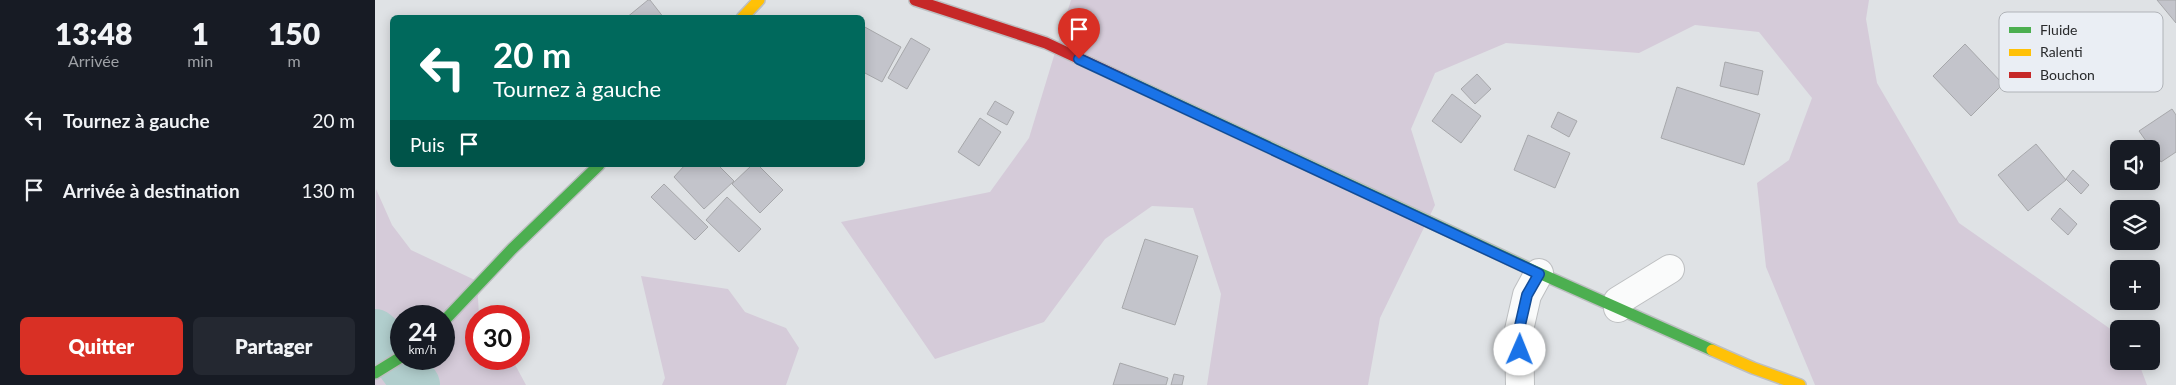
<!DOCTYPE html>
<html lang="fr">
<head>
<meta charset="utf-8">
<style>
	:root { --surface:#171b24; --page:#242831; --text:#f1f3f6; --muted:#9ea1a6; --accent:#d93025 }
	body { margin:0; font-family:Lato,sans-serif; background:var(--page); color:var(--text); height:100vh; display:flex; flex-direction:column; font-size:19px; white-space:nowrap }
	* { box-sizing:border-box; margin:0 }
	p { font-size:16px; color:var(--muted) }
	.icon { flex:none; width:28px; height:28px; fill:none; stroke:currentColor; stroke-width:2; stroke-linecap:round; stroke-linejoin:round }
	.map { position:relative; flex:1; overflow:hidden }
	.details { display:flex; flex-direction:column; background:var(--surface); width:375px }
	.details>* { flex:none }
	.banner { position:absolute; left:15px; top:15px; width:475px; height:152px; border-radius:8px; box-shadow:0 2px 12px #0003; background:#00695c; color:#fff; overflow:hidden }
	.controls { position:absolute; left:1735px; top:140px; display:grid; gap:10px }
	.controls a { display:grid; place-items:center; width:50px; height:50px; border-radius:8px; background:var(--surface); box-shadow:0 2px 12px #0003; font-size:25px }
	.speed { position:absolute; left:15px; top:305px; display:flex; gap:10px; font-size:25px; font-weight:700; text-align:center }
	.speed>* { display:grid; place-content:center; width:65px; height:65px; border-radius:50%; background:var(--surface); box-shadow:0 2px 12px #0003; line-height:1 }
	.speed small { font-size:12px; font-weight:400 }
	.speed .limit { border:8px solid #d22; background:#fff; color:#111 }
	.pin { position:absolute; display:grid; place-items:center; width:42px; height:42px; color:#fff; margin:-51px -21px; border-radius:50% 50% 50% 0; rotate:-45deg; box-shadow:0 0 5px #0007 }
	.pin .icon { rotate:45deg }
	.me { position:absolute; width:55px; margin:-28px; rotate:1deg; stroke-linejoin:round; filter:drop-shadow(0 0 4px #0008) }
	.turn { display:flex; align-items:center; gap:18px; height:105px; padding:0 20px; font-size:22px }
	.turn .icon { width:65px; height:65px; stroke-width:2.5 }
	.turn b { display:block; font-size:35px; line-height:42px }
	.then { display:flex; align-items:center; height:48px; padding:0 20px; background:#0003; gap:10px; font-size:19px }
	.eta { display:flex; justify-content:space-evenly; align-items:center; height:85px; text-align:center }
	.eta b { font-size:30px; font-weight:800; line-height:35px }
	.action { display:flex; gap:10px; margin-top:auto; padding:10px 20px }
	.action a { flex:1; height:58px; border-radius:8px; background:var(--accent); color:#fff; font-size:20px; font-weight:800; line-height:58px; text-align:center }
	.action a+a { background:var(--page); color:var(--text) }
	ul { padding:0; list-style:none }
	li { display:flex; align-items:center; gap:15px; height:70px; padding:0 20px }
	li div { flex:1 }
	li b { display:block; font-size:19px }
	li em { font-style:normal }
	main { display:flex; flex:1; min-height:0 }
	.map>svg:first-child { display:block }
	.green { fill:#d5cbd9; fill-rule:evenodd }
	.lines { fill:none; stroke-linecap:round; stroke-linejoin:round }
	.river { stroke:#b1cecd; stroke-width:48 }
	.building { fill:#c3c4cb; stroke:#a7a8ab }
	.street-casing { stroke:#bdbfc1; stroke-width:30 }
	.fast-casing { stroke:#bdbfc1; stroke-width:14 }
	.slow-casing { stroke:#bdbfc1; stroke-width:14 }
	.jam-casing { stroke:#bdbfc1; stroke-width:14 }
	.street { stroke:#fafbfb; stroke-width:28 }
	.fast { stroke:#4caf50; stroke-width:11 }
	.slow { stroke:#ffc107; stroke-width:11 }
	.jam { stroke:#c62828; stroke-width:11 }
	.route-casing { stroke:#114b97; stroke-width:12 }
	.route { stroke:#1a73e8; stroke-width:9 }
	.key { fill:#eaeef4; stroke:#b0b3b8; stroke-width:1 }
	.key-label { font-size:14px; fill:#292a2c }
</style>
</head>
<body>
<main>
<section class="details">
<div class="eta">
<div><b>13:48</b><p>Arrivée</p></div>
<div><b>1</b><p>min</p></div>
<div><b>150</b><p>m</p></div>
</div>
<ul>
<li><svg class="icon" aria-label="left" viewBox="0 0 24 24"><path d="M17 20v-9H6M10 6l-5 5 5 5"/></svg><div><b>Tournez à gauche</b></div><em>20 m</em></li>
<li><svg class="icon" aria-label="arrive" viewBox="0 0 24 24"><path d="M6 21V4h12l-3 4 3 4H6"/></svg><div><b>Arrivée à destination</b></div><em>130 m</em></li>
</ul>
<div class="action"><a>Quitter</a><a>Partager</a></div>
</section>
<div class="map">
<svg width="1801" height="385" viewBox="0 0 1801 385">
	<rect width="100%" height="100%" fill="#dfe2e5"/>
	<path class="green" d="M696,0h798l-3,19 11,64 82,140 160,112v26h19l9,24h-332l-49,-118 -9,-84 32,-23 23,-62 -53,-66 -64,-7 -56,28 -133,-10 -71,30 -24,56 24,76 -55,113 -12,67h-161l14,-91 -28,-86 -41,-2 -47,33 -61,83 -109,37 -94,-137 149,-30 39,-54z
		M1,189l16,36 19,25 66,31 2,35h-3v43h36l14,26h-151zM26,316h43v43h-43z
		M266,276l87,13 17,23 41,16 13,20 -13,37h-124l3,-7z"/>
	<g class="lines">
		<path class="river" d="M0,333l8,7 33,45"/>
	</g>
	<path class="building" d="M273,0h2l14,18h-38z
		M1782,0h19v23z
		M488,26l38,21 -19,35 -19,-10z
		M536,38l19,11 -23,40 -19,-11z
		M1590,44l38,40 -32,32 -38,-40z
		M1350,62l38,9 -5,24 -38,-9z
		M1102,74l14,15 -16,15 -14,-15z
		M1302,87l83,27 -16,51 -83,-27z
		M1077,94l29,22 -20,27 -29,-22z
		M620,101l19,11 -7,13 -20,-11z
		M1797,109l4,6v37l-15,10 -22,-31z
		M1183,112l19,9 -8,16 -18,-10z
		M605,118l21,14 -22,34 -21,-14z
		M1153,135l42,18 -15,35 -41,-18z
		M1661,144l30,36 -38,31 -30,-36z
		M310,165h33l16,16 -30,28 -30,-32z
		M377,165h6l25,25 -23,23 -28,-29z
		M1698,170l16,15 -8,9 -15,-15z
		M289,184l44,43 -13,13 -44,-43z
		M352,197l34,32 -22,23 -33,-32z
		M1685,208l17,16 -9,11 -17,-16z
		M770,239l53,17 -23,69 -53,-17z
		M745,363l48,15 -2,7h-53z
		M799,374l10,2 -2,9h-11z"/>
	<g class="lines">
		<defs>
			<path id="street" d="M1243,308v-7l52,-32
				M1145,385l-1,-55 8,-35 12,-22"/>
			<path id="fast" d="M746,78l418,195 173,77
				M69,321l68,-72 87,-84
				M0,373l26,-16"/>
			<path id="slow" d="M367,18l17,-18
				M1337,350l41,18 47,17"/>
			<path id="jam" d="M540,0l131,43 75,35"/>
		</defs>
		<use href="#street" class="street-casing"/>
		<use href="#fast" class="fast-casing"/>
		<use href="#slow" class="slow-casing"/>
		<use href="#jam" class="jam-casing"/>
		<use href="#street" class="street"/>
		<use href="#fast" class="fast"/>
		<use href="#slow" class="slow"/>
		<use href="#jam" class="jam"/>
	</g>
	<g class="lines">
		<defs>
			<path id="route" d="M704,59l460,215 -12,21 -8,35 1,20"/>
		</defs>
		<use href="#route" class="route-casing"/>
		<use href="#route" class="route"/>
	</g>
	<rect x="1624" y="12" width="164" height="80" rx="8" class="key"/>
	<rect x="1634" y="27" width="22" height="6" fill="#4caf50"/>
	<rect x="1634" y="49" width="22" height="7" fill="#ffc107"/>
	<rect x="1634" y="72" width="22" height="6" fill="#c62828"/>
	<g class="key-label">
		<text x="1665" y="35">Fluide</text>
		<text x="1665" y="57">Ralenti</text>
		<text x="1665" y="80">Bouchon</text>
	</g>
</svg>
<div class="controls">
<a><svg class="icon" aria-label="sound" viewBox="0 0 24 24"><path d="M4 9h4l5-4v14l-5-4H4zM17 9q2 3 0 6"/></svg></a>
<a><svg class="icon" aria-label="layers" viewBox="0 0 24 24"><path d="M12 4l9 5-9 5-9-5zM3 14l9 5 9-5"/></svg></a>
<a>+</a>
<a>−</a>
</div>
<div class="speed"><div>24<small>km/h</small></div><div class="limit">30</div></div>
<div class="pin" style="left:704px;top:59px;background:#d93025"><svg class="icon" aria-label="arrive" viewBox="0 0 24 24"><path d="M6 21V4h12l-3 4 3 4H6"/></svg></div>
<svg class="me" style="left:1145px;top:350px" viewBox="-20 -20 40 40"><circle r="19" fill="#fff"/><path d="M0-13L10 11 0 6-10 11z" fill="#1a73e8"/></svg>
<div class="banner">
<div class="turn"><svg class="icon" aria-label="left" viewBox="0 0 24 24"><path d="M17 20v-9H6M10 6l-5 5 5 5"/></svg><div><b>20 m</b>Tournez à gauche</div></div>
<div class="then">Puis<svg class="icon" aria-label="arrive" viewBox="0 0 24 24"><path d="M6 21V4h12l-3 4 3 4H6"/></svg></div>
</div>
</div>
</main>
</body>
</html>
